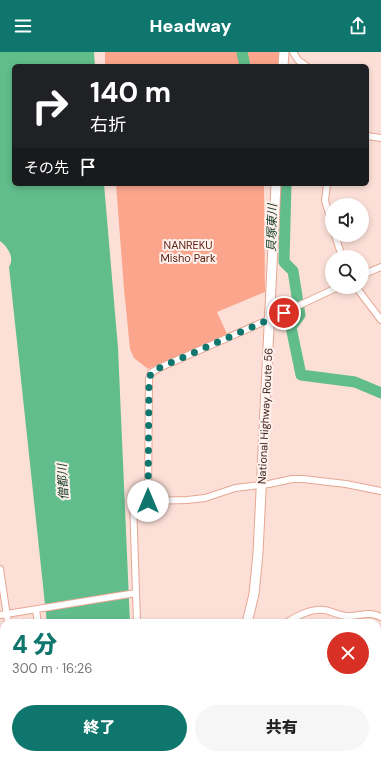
<!DOCTYPE html>
<html lang="ja">
<head>
<meta charset="utf-8">
<style>
	:root { --surface:#fff; --page:#f6f6f6; --text:#222; --muted:#767676; --accent:#0f766e }
	body { margin:0; font-family:"DM Sans","Noto Sans JP",sans-serif; background:var(--page); color:var(--text); height:100vh; display:flex; flex-direction:column; font-size:15px; white-space:nowrap }
	* { box-sizing:border-box; margin:0 }
	p { font-size:13px; color:var(--muted) }
	.icon { flex:none; width:22px; height:22px; fill:none; stroke:currentColor; stroke-width:2; stroke-linecap:round; stroke-linejoin:round }
	.map { position:relative; flex:1; overflow:hidden }
	.sheet { position:absolute; left:0px; top:567px; width:381px; height:140px; display:flex; flex-direction:column; background:var(--surface); border-radius:12px 12px 0 0; box-shadow:0 2px 6px #0003 }
	.sheet>* { flex:none }
	.top-card { position:absolute; left:12px; top:12px; width:357px; height:122px; border-radius:6px; box-shadow:0 2px 6px #0003; background:#202124; color:#fff; overflow:hidden }
	.buttons { position:absolute; left:325px; top:146px; display:grid; gap:8px }
	.buttons a { display:grid; place-items:center; width:44px; height:44px; border-radius:50%; background:var(--surface); box-shadow:0 2px 6px #0003; font-size:20px }
	.pin { position:absolute; display:grid; place-items:center; width:34px; height:34px; color:#fff; margin:-17px; border:2px solid #fff; border-radius:50%; box-shadow:0 1px 4px #0007 }
	.me { position:absolute; width:44px; margin:-22px; rotate:0deg; stroke-linejoin:round; filter:drop-shadow(0 0 3px #0008) }
	.turn { display:flex; align-items:center; gap:14px; height:84px; padding:0 12px; font-size:18px }
	.turn .icon { width:52px; height:52px; stroke-width:2.5 }
	.turn b { display:block; font-size:28px; line-height:34px }
	.then { display:flex; align-items:center; height:38px; padding:0 12px; background:#0003; gap:8px; font-size:15px }
	.round { display:grid; place-items:center; flex:none; width:42px; height:42px; border-radius:21px; background:var(--page) }
	.head { display:flex; align-items:center; justify-content:space-between; height:68px; padding:0 12px }
	h1 { font-size:24px; font-weight:800; line-height:30px; color:var(--accent) }
	.button { display:flex; gap:8px; margin-top:auto; padding:8px 12px }
	.button a { flex:1; height:46px; border-radius:24px; background:var(--accent); color:#fff; font-size:16px; font-weight:800; line-height:46px; text-align:center }
	.button a+a { background:var(--page); color:var(--text) }
	header { display:flex; justify-content:space-between; align-items:center; height:52px; padding:0 12px; background:var(--accent); color:#fff; font-size:18px; font-weight:800 }
	.map>svg:first-child { display:block }
	.green { fill:#fba68c }
	.water { fill:#61bd8b }
	.lines { fill:none; stroke-linecap:round; stroke-linejoin:round }
	.river { stroke:#61bd8b; stroke-width:11 }
	.minor-casing { stroke:#e6a692; stroke-width:8 }
	.highway-casing { stroke:#e6a692; stroke-width:11 }
	.minor { stroke:#fff; stroke-width:6 }
	.highway { stroke:#fff; stroke-width:9 }
	.route { stroke:#0f766e; stroke-width:7; stroke-dasharray:0 12.6 }
	.labels { text-anchor:middle; stroke-width:4; stroke-linejoin:round; paint-order:stroke }
	.park-label { font-size:11px; fill:#5c2312; stroke:#fff1ed }
	.street-label { font-size:11px; fill:#371e17; stroke:#fff1ed }
	.water-label { font-size:12px; font-style:italic; fill:#1b422d; stroke:#fff1ed }
</style>
</head>
<body>
<header><svg class="icon" aria-label="menu" viewBox="0 0 24 24"><path d="M4 6h16M4 12h16M4 18h16"/></svg>Headway<svg class="icon" aria-label="share" viewBox="0 0 24 24"><path d="M12 15V3M7 8l5-5 5 5M5 13v7h14v-7"/></svg></header>
<div class="map">
<svg width="381" height="707" viewBox="0 0 381 707">
	<rect width="100%" height="100%" fill="#fce0d8"/>
	<path class="green" d="M105,0h174l-1,14h-173z
		M116,132h148l1,108 -48,20 10,22 -79,35 -14,-11 -4,-9 -6,-60z"/>
	<path class="water" d="M0,0h94l1,14h-81v118h90l14,164 12,275h-83l-38,-356c6,-9 -1,-20 -9,-26z
		M62,703h75l1,4h-76z"/>
	<g class="lines">
		<path class="river" d="M242,0l3,14
			M286,132l-2,78 9,9 7,44 -9,12 10,48 54,7 26,11"/>
		<defs>
			<path id="minor" d="M293,0l5,8 8,6
				M367,84l14,2
				M327,132l-2,17 7,22
				M335,183l7,22
				M362,223l19,-8
				M356,235l25,33
				M148,449l1,-122 2,-6 8,-5 111,-49 64,-30 8,-2
				M0,517l8,54
				M36,558l2,13
				M0,563l136,-22
				M137,571l-4,-123 15,1 39,-1 18,-2 30,-10 34,-4 23,-5h11l43,5 35,7
				M286,571c10,-7 26,-15 38,-13 8,1 15,6 24,6 12,0 22,-5 33,1
				M377,618l4,-7
				M377,667l4,9
				M50,703l1,4
				M146,703v4
				M247,705l5,2
				M301,707l9,-4
				M314,707l1,-4"/>
			<path id="highway" d="M283,14l1,-14
				M247,571l7,-29 4,-41 18,-369
				M32,707l8,-4"/>
		</defs>
		<use href="#minor" class="minor-casing"/>
		<use href="#highway" class="highway-casing"/>
		<use href="#minor" class="minor"/>
		<use href="#highway" class="highway"/>
	</g>
	<g class="lines">
		<path class="route" d="M148,449l1,-121 2,-7 8,-5 125,-55"/>
	</g>
	<g class="labels">
		<g class="park-label">
			<text x="188" y="197">NANREKU<tspan x="188" dy="13">Misho Park</tspan></text>
		</g>
		<g class="street-label">
			<text transform="translate(265 364) rotate(-87)" y="4">National Highway Route 56</text>
		</g>
		<g class="water-label">
			<text transform="translate(272 176) rotate(-89)" y="4">貝塚東川</text>
			<text transform="translate(63 430) rotate(-93)" y="4">僧都川</text>
		</g>
	</g>
</svg>
<div class="buttons">
<a><svg class="icon" aria-label="sound" viewBox="0 0 24 24"><path d="M4 9h4l5-4v14l-5-4H4zM17 9q2 3 0 6"/></svg></a>
<a><svg class="icon" aria-label="search" viewBox="0 0 24 24"><circle cx="10" cy="10" r="6"/><path d="M15 15l6 6"/></svg></a>
</div>
<div class="pin" style="left:284px;top:261px;background:#d93025"><svg class="icon" aria-label="arrive" viewBox="0 0 24 24"><path d="M6 21V4h12l-3 4 3 4H6"/></svg></div>
<svg class="me" style="left:148px;top:449px" viewBox="-20 -20 40 40"><circle r="19" fill="#fff"/><path d="M0-13L10 11 0 6-10 11z" fill="#0f766e"/></svg>
<div class="top-card">
<div class="turn"><svg class="icon" aria-label="right" viewBox="0 0 24 24"><path d="M7 20v-9h11M14 6l5 5-5 5"/></svg><div><b>140 m</b>右折</div></div>
<div class="then">その先<svg class="icon" aria-label="arrive" viewBox="0 0 24 24"><path d="M6 21V4h12l-3 4 3 4H6"/></svg></div>
</div>
<section class="sheet">
<div class="head"><div><h1>4 分</h1><p>300 m · 16:26</p></div><a class="round" style="background:#d93025;color:#fff"><svg class="icon" aria-label="close" viewBox="0 0 24 24"><path d="M6 6l12 12M18 6L6 18"/></svg></a></div>
<div class="button"><a>終了</a><a>共有</a></div>
</section>
</div>
</body>
</html>
